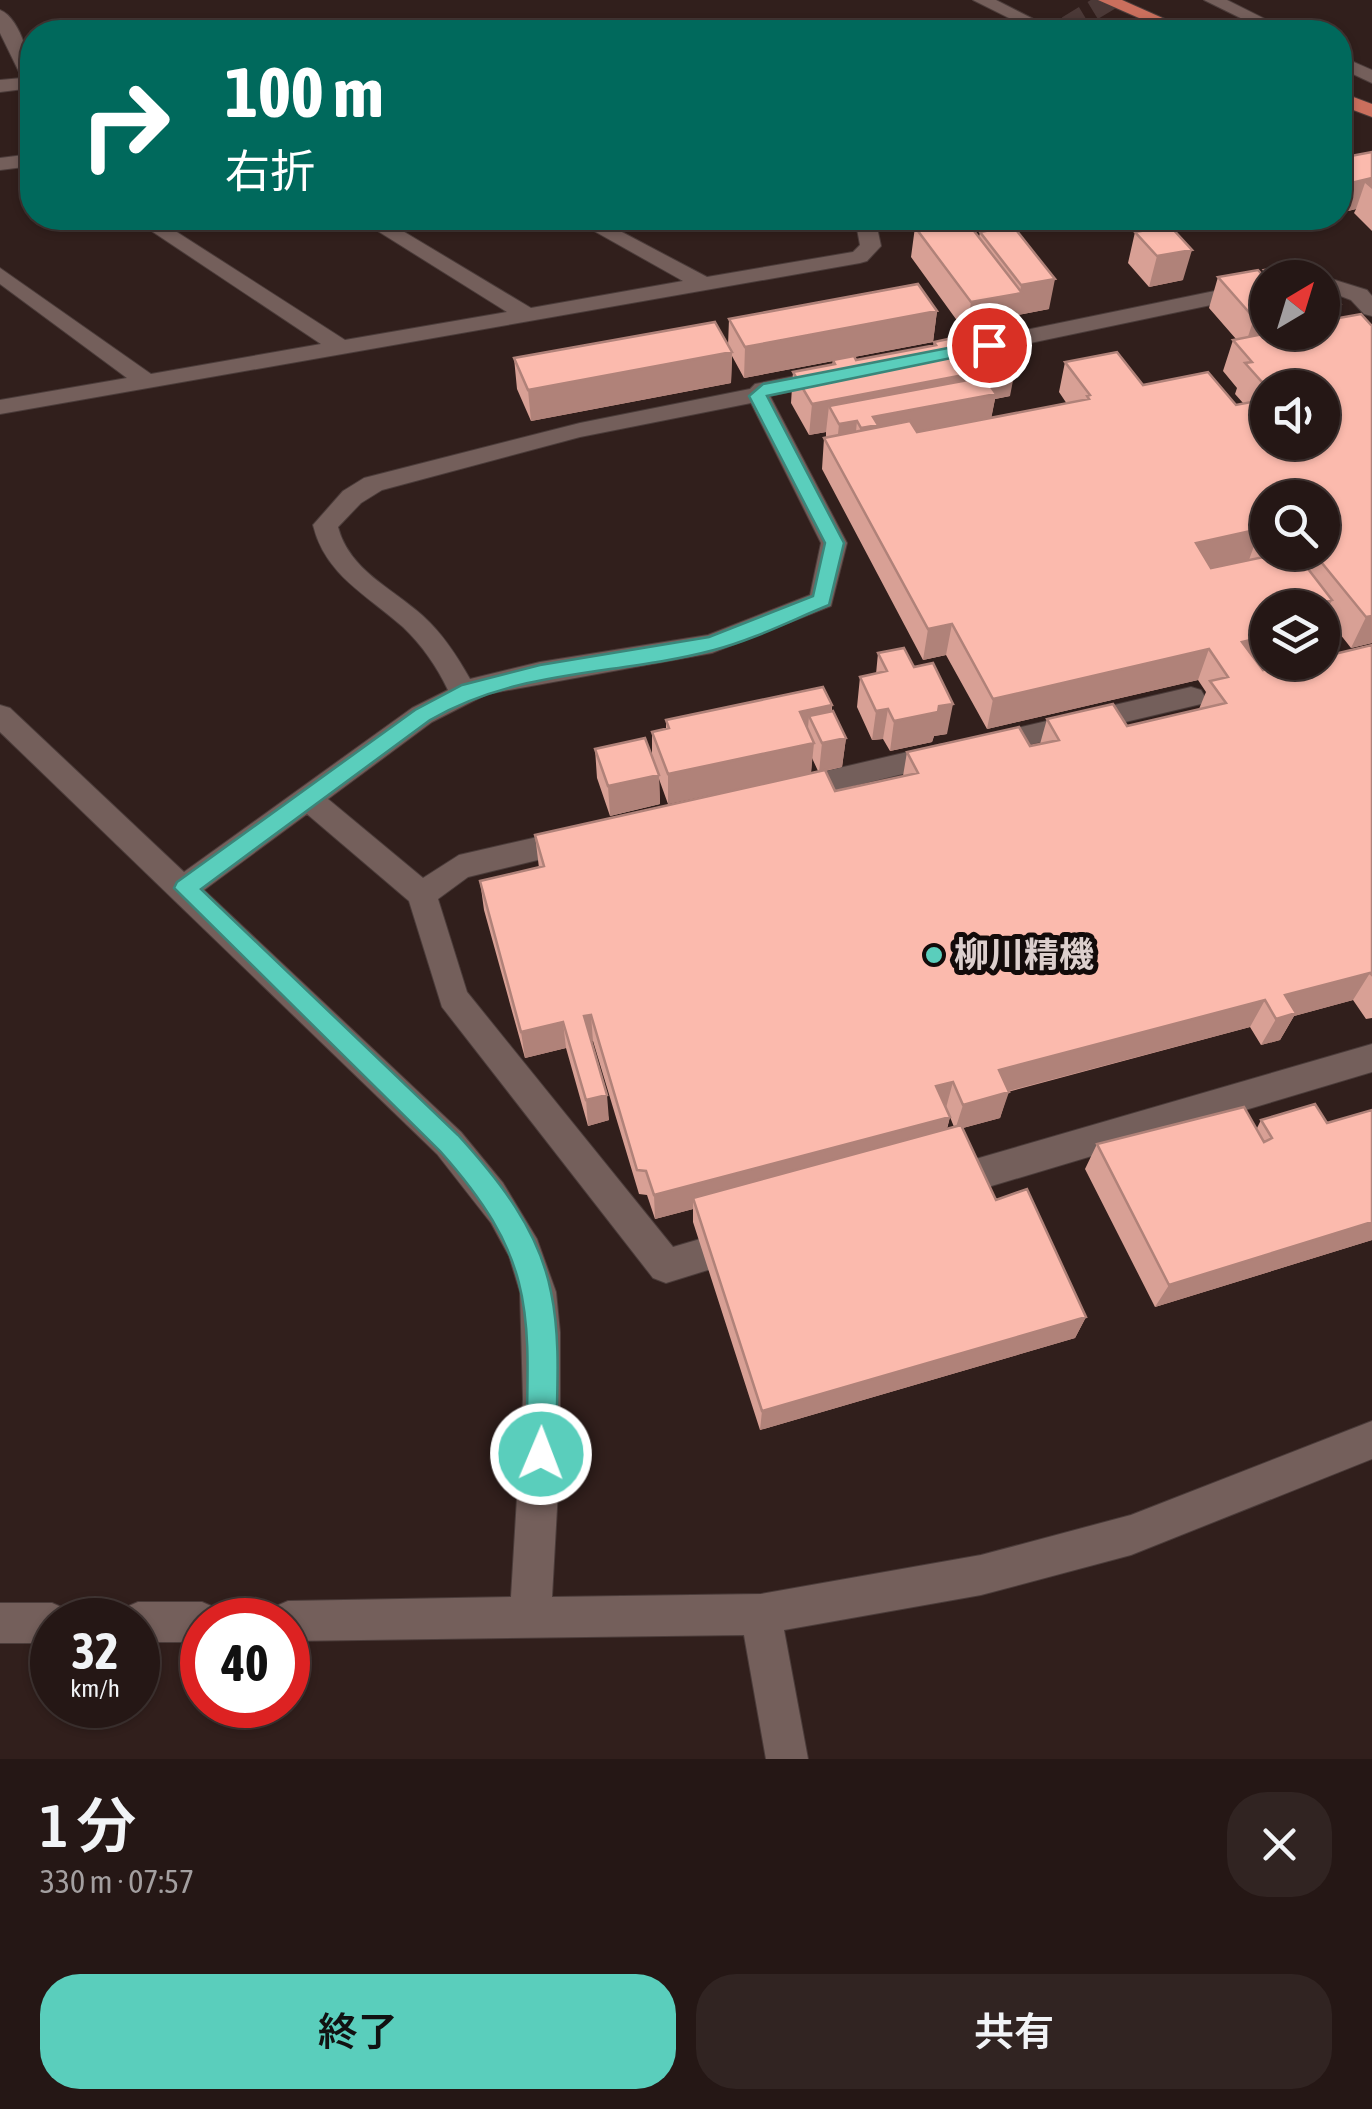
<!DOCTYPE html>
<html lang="ja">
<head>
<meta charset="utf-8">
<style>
	:root { --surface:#251715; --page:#312422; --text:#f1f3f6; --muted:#a39fa0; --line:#423634; --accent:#5acebc }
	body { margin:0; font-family:"Asap Condensed","Noto Sans JP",sans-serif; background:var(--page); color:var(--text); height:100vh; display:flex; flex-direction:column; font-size:38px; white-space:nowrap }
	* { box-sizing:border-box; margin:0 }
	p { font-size:32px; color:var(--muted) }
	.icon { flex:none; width:55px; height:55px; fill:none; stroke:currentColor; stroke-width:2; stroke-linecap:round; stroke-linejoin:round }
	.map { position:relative; height:1759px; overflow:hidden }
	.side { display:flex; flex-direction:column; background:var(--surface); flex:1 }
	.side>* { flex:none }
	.guide { position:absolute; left:20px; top:20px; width:1332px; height:210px; border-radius:40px; box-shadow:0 2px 8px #0004,0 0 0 2px var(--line); background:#00695c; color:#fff; overflow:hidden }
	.needle { width:65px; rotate:38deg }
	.buttons { position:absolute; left:1250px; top:260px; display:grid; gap:20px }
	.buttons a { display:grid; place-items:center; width:90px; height:90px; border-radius:50%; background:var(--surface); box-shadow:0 2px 8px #0004,0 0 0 2px var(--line); font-size:50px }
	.speed { position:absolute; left:30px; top:1598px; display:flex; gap:20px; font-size:50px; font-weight:700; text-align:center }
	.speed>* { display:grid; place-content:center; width:130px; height:130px; border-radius:50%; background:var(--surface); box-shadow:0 2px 8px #0004,0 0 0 2px var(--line); line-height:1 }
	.speed small { font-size:25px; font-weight:400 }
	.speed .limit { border:15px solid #d22; background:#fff; color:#111 }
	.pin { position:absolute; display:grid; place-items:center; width:85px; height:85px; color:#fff; margin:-42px; border:5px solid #fff; border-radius:50%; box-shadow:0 2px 10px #0007 }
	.me { position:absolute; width:110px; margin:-55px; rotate:1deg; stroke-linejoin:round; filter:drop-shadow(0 0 8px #0008) }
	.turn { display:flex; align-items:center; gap:35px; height:210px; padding:0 40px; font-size:45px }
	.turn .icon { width:130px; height:130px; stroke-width:2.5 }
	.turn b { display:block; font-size:70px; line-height:85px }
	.round { display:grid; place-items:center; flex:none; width:105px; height:105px; border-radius:40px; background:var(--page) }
	.summary { display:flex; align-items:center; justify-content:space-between; height:170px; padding:0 40px }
	h1 { font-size:60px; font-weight:600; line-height:75px }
	.cta { display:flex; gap:20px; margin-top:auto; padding:20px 40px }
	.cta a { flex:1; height:115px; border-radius:40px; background:var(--accent); color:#111; font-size:40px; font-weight:600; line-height:115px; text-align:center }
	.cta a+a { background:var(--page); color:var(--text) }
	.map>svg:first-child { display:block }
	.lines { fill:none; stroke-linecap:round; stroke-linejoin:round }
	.minor-tunnel { stroke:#4b3937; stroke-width:20; stroke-dasharray:20 10; stroke-linecap:butt }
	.minor-casing { stroke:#4b3c3a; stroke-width:2 }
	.highway-casing { stroke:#4b3c3a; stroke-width:2 }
	.minor { fill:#745f5b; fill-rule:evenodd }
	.highway { fill:#ca6f5d; fill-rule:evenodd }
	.wall { fill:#d8a095; fill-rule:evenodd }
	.shaded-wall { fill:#b08279 }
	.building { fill:#fbbaad; stroke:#b08279; stroke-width:2.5 }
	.route { fill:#5acebc; stroke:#3a867a; stroke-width:2.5 }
	.poi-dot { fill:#5acebc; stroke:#130b0a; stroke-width:4 }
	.labels { text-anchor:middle; stroke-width:10; stroke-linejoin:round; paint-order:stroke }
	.poi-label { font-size:35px; font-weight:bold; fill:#dccfcd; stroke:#130b0a; text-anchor:start }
</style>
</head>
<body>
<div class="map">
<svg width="1372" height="1759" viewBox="0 0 1372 1759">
	<rect width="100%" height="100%" fill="#311f1c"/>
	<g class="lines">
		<path class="minor-tunnel" d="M1067,26l43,-26"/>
		<defs>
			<path id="minor" d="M973,0h23l63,32h-22z
				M1204,0h23l64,32h-22z
				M0,10c22,9 32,56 32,78l-32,4v-12l22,-2 -22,-45z
				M1340,56l32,14v13l-32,-15z
				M32,154v12l-32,4v-12z
				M132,218h23l190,122 162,-28 -150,-94h24l150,90 152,-27 -112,-63h24l8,3 61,-3 -3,4 -41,9 87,46 146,-25 7,-7 -5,-27h20l6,28 -14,15 -7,2 -860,151v-14l127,-22 -127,-94v-16l151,106 170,-30z
				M1322,276l45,14 5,6v20l-8,-2 -13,-14 -29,-11v-11h-8z
				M1268,280v13l-305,64 -11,-7 11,-7z
				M830,369l11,7 -3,5 -68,15 77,147 -16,63 -119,47 -225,41 -55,28 -104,77 95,79 36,-23 118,-27 10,4 5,8 -5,8 -119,29 -30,22 29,93 206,255 68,-20 12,5 6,12 -6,12 -87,27 -13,-5 -211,-271 -33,-106 -102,-87 -103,76 257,242 42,51 34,56 19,53 4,40v122l-8,143 209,-3 220,-39 150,-40 241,-94v38l-241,96 -150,40 -197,35 24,129h-42l-22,-124 -456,6v-21h-20l6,-13 14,-6 223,-4 12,-198 -3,-107 -11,-36 -18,-33 -54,-69 -437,-422v-27l10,3 174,164 228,-164 36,-18c-11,-23 -26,-45 -45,-63 -36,-32 -78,-52 -90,-102l30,-34 21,-13 216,-55 170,-34 5,-5zM751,403l70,140 -11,52 -102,40 -168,27 -70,17c-13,-23 -27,-45 -47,-63 -31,-28 -74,-46 -85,-89l23,-24 21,-13 198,-53z
				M1191,687l10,3 4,7 -4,7 -214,51 -10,-3 -4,-7 4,-7 10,-3z
				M942,744l10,4 4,7 -4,7 -160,39 -10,-3 -4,-8 4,-8 10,-3z
				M1372,1044v28l-424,127 -12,-5 -5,-11 5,-11 12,-5z
				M138,1602h64l14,6 6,12h-20v22h-64v-22h-20l6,-12z
				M0,1603h52l14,6 5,11h-19v23h-52z"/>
			<path id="highway" d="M1098,0h24l72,32h-23z
				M1340,92l32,12v13l-32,-12z"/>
		</defs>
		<use href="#minor" class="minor-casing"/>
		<use href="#highway" class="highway-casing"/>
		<use href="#minor" class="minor"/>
		<use href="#highway" class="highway"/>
	</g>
	<path class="wall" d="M1372,152v79l-18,-18 2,-4 -16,4v-55z
		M915,227l64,10 1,-5 69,77 -31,6 -2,9 -50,9 -55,-76z
		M1135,232l48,48 -34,7 -21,-24z
		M1264,270l52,8h-48v54h54l12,-13 38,7v317l-21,5 -26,-33 -3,-7 -54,54h7l-8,2 -2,6 107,-25v373l-6,1 -13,-19 -59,16 -14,24 -19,5 -11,-18 -242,65 -8,26 -37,10 33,72 90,117 -11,21 -315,92 -67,-208v-13l-38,10 -8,-24 -8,-1 -46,-153 -2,1 18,78 -21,6 -22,-78 -41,10 -41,-148 -4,-29 59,-13 -4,-33 283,-64 -6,-13 -1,15 -143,31 -9,-25 1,25 -50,12 -13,-38 -2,-29 57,8v-25l14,-3v-9l166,-15v6l14,27 -4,29 -17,4 10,20 68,-15 4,-24 123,-6 10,-2 7,-25 80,7 72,-17 7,-17 -8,-12 -211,49 -41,-74 -23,5 -101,-191 2,-31 2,-1v-5l-17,3 -18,-32 2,-31 39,-8 1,-3 -89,17 -12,-22 -1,27 -200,38 -14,-32 -3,-31 214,-12 1,-27 208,-8 -4,31 -79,15 2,3 77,-14 1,-4 76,54 -15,3 -4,19 76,-14 -8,-12 6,-30 78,23 93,20 7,-2 -8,-9 2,-6 -14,-17 10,-31 3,-1 -27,-31 9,-31 44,-2zM1268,388h54l-54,54zM1268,498l54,54h-54zM950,1117l4,10 -7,2z
		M878,653l69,81 -13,2 -2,6 -42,9 -7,-12 -11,1 -15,-33 3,-30 16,-3z
		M1372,1110v130l-217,67 -70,-138 12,-25 160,-16 4,-8 66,3z"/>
	<path class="shaded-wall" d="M1372,178v11l-7,-6 -9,26 -16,4 11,-30z
		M1192,250l-9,30 -34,7 8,-31z
		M1055,279l-6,30 -31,6 -2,9 -50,9 5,-31 49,-9 1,-8z
		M1340,304l-12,31 -6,-3v-25z
		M937,311l-4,31 -189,36 1,-31z
		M1268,316l1,16 -5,13 -20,4 10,-31z
		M732,352l-1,31 -200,38 -3,-31z
		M1016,365l-6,31 -15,3 -5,26 -132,34 3,-31 -4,-7 -3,31 -18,3 3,-31 -10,-18 -3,26 -17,3 3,-31z
		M1271,380l-11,31 -9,2 11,-31z
		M1260,529l-11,31 -64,14 11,-31z
		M1332,600l-10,22v-14h-23z
		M1372,616v27l-21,5 15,-31z
		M952,624l-6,31 -23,5 5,-31z
		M1258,638l-12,30 -4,-26z
		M1264,642h4v20h7l-8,2 -2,6 -14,3z
		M1209,649l-11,31 -211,49 6,-30z
		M953,704l-6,30 -13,2 -2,6 -42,9 4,-30 45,-15z
		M832,705l-3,30 -20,-19 -2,24 -7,-28z
		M888,709l-5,30 -11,1 4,-29z
		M846,738l-4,29 -23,5 3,-29z
		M814,743l-3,30 -143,31v-30z
		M659,775l1,29 -50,12 -2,-30z
		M1370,973l-17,27 -59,16 -14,24 -19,5 15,-26 9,-24z
		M1265,1000l-15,27 -260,69 9,-26z
		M591,1015l2,26 -7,2 -2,-27z
		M563,1022l3,26 -41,10 -4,-26z
		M953,1082l-7,26 -10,-22z
		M1009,1092l-9,26 -45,12 8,-25z
		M607,1095l2,25 -21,6 -2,-26z
		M950,1117l-7,25 -250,56v11l-38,10 -1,-24z
		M1372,1222v18l-217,67 14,-22z
		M1086,1317l-11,21 -315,92 2,-19z"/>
	<path class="building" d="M1372,152v26l-21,5 -11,-11v-14z
		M964,218l58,75 -51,9 -56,-75z
		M1013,226l42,53 -34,6 -41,-53z
		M1170,226l22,24 -35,6 -22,-24z
		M1302,263l14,15h-45l-7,-8z
		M1258,270l10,11v35l-14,2 -36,-41z
		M918,284l19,27 -192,36 -16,-28z
		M1322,285l18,19 -18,3z
		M1361,314l11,12v290l-6,1 -53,-65h9v-54h-54v41l-8,-10 -64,14 15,25 76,-16h8l37,48 -33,8h-31v34h-4l-6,-4 -16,4 21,28 34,-8h25v-5l50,-12v330l-2,-2 -85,22 11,18 -20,6 -11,-19 -266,70 10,22 -46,13 -10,-23 -17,4 14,31 -296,78 -8,-24 -9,-1 -46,-155 -7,1 23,79 -21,5 -23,-78 -42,10 -41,-151 64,-15 -9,-31 290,-65 10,21 83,-18 -11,-21 112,-25 11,19 29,-6 -12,-21 66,-15 14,22 99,-23 -16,-22 18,-4 -19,-28 -216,50 -41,-75 -24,5 -104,-191 86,-17 7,11 172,-33 -2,-3 3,-1 -25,-33 52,-10 26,33 65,-13 28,33 31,-6 1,43h54v-54h-45l-6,-8 -9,2 -17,-19 7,-1 -19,-22 40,-8h49v-11z
		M715,322l17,30 -204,38 -14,-32z
		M994,335l22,30 -204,39 -19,-32 42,-8 -2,-4 21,-4 2,4 80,-15 -2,-3 19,-4 3,4z
		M984,377l12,17 -123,23 5,8 -17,3 -4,-7 -18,3 -10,-18z
		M904,648l10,19 19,-4 20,41 -14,2 -1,6 -44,9 -6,-12 -12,2 -16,-34 27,-6 -9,-18z
		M823,687l9,18 -32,7 14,31 -146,31 -16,-42 17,-4 -3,-8z
		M833,711l13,27 -24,5 -13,-27z
		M645,738l14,37 -51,11 -13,-37z
		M1315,1104l12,19 45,-13v112l-203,63 -72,-141 147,-37 20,35 8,-4 -11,-18z
		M961,1125l35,75 31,-11 59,128 -324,94 -69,-213z"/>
	<path class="route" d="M989,340l6,1v8l-228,47 77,147 -15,62c-37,15 -76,35 -115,45 -98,26 -194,18 -284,70l-229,169 257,246c41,45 81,95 93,157 11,52 5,109 5,162l-5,10 -10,4 -10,-4 -5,-10c3,-140 12,-193 -86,-303l-266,-263 3,-6 238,-172 47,-25 78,-20 169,-28 104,-41 12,-53 -76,-147 14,-12z"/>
	<circle class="poi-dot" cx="934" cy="955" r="10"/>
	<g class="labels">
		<g class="poi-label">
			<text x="954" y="967">柳川精機</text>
		</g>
	</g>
</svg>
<div class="buttons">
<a><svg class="needle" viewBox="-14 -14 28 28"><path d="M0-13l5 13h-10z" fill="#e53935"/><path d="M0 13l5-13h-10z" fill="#a39fa0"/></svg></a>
<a><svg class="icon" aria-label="sound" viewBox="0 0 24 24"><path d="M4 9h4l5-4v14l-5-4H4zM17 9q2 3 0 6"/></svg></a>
<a><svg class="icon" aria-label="search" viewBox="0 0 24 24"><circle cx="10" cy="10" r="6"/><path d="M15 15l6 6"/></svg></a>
<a><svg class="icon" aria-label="layers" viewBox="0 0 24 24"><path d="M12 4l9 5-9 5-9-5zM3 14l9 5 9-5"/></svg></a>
</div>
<div class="speed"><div>32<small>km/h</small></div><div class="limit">40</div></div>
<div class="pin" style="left:989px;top:345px;background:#d93025"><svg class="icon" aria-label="arrive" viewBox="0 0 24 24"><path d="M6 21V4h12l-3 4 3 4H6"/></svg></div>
<svg class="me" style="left:541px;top:1454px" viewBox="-20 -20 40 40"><circle r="17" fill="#5acebc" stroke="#fff" stroke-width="3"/><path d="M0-11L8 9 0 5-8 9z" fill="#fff"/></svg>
<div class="guide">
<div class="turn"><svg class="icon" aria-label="right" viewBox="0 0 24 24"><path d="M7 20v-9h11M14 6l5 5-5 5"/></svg><div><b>100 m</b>右折</div></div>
</div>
</div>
<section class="side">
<div class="summary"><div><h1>1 分</h1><p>330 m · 07:57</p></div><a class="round"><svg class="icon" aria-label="close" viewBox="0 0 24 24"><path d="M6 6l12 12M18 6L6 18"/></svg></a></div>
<div class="cta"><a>終了</a><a>共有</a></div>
</section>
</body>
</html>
